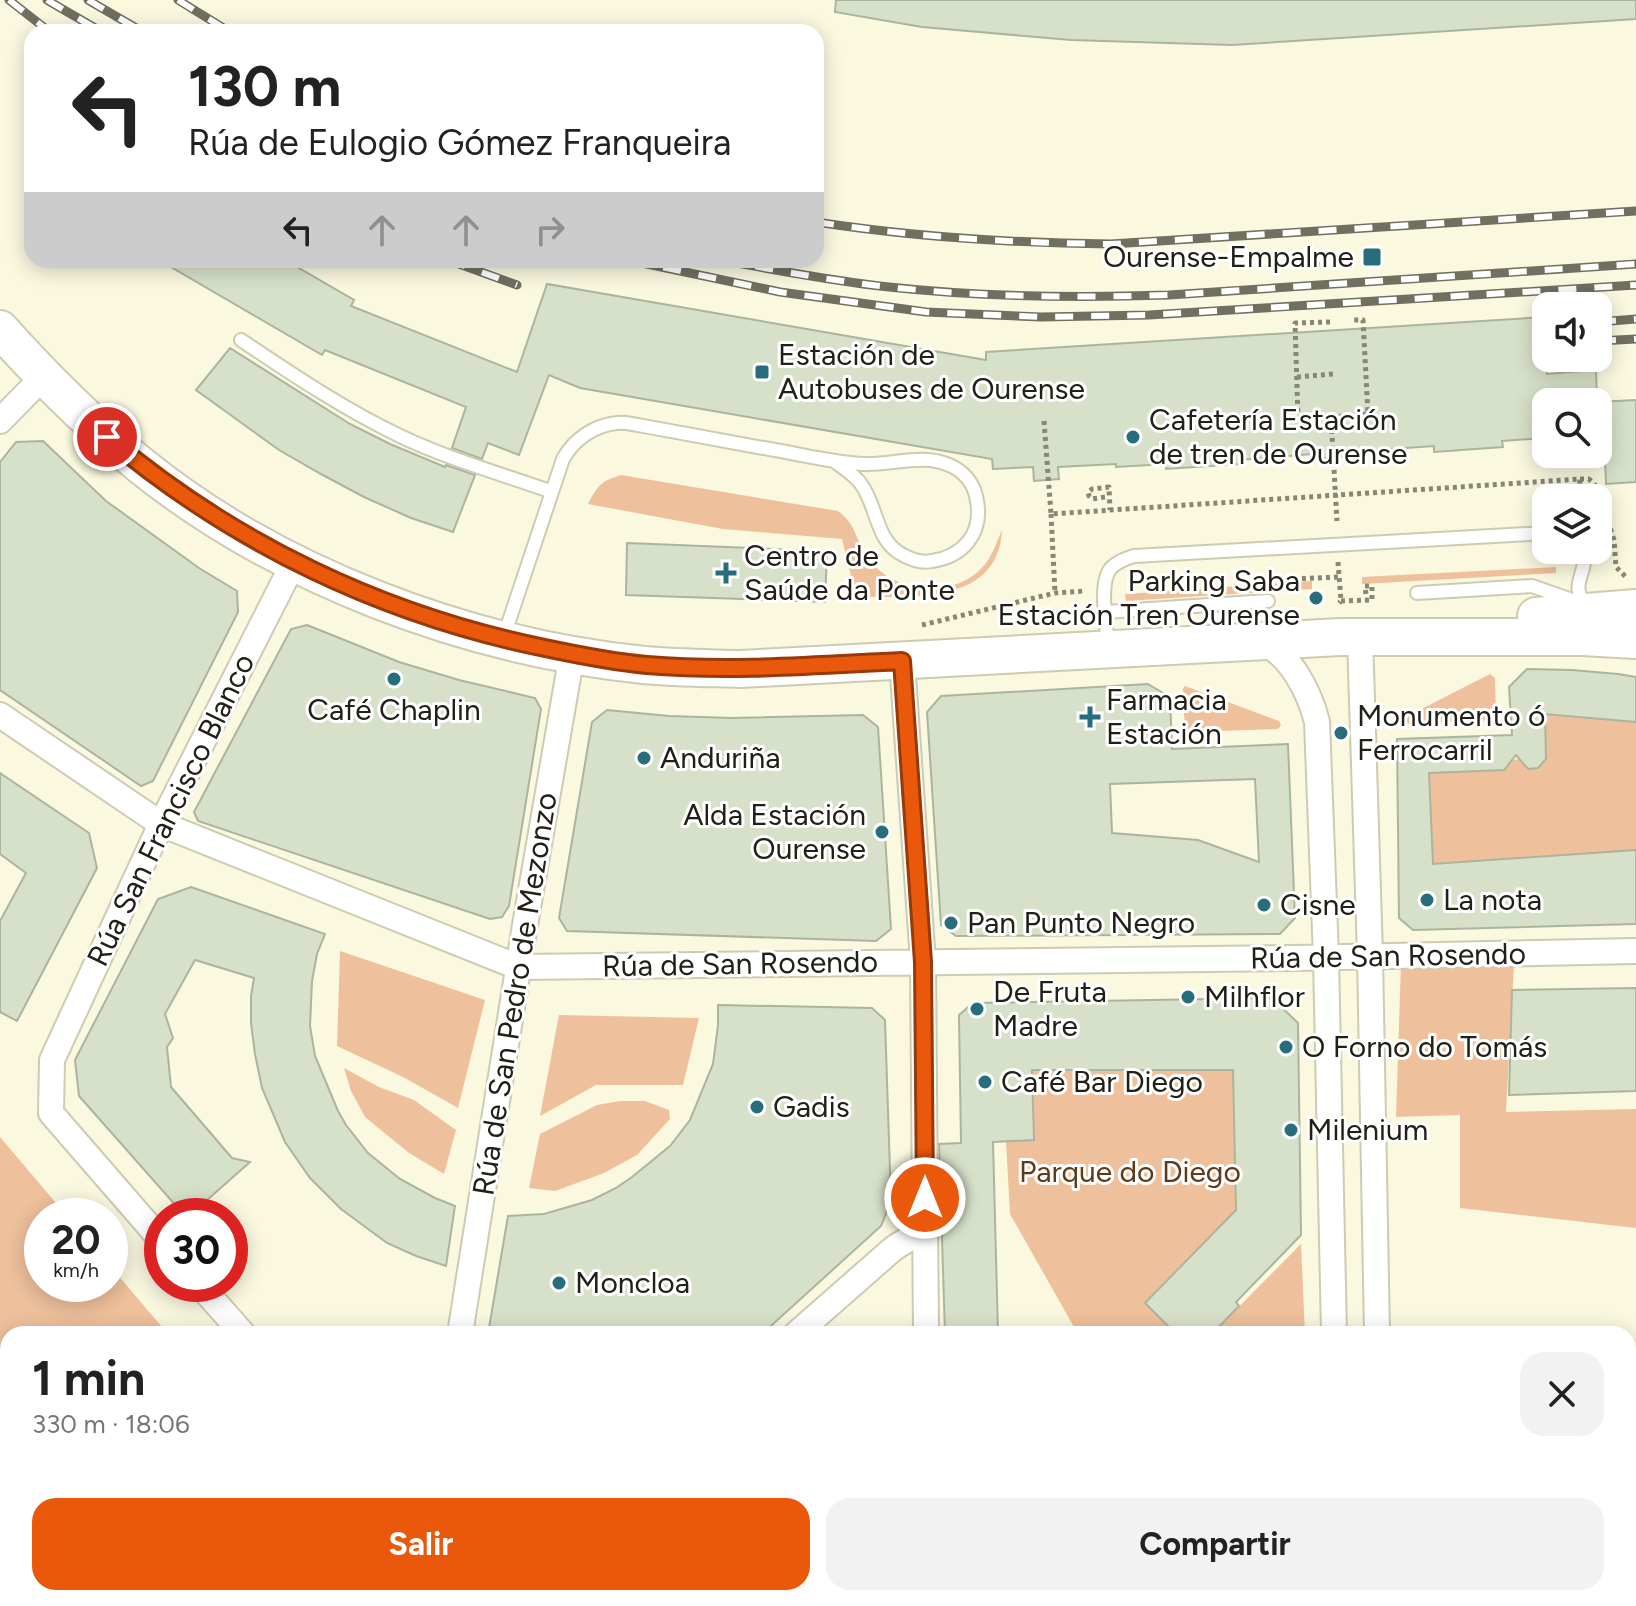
<!DOCTYPE html>
<html lang="es">
<head>
<meta charset="utf-8">
<style>
	:root { --surface:#fff; --page:#f2f2f2; --text:#222; --muted:#767676; --accent:#ea580c }
	body { margin:0; font-family:Figtree,sans-serif; background:var(--page); color:var(--text); height:100vh; display:flex; flex-direction:column; font-size:30px; white-space:nowrap }
	* { box-sizing:border-box; margin:0 }
	p { font-size:26px; color:var(--muted) }
	.icon { flex:none; width:44px; height:44px; fill:none; stroke:currentColor; stroke-width:2; stroke-linecap:round; stroke-linejoin:round }
	.map { position:relative; flex:1; overflow:hidden }
	.details { position:absolute; left:0px; top:1326px; width:1636px; height:280px; display:flex; flex-direction:column; background:var(--surface); border-radius:24px 24px 0 0; box-shadow:0 4px 20px #0003 }
	.details>* { flex:none }
	.hud { position:absolute; left:24px; top:24px; width:800px; height:244px; border-radius:24px; box-shadow:0 4px 20px #0003; background:#fff; color:var(--text); overflow:hidden }
	.tools { position:absolute; left:1532px; top:292px; display:grid; gap:16px }
	.tools a { display:grid; place-items:center; width:80px; height:80px; border-radius:16px; background:var(--surface); box-shadow:0 4px 20px #0003; font-size:40px }
	.speed { position:absolute; left:24px; top:1198px; display:flex; gap:16px; font-size:40px; font-weight:700; text-align:center }
	.speed>* { display:grid; place-content:center; width:104px; height:104px; border-radius:50%; background:var(--surface); box-shadow:0 4px 20px #0003; line-height:1 }
	.speed small { font-size:20px; font-weight:400 }
	.speed .limit { border:12px solid #d22; background:#fff; color:#111 }
	.pin { position:absolute; display:grid; place-items:center; width:68px; height:68px; color:#fff; margin:-34px; border:4px solid #fff; border-radius:50%; box-shadow:0 2px 8px #0007 }
	.me { position:absolute; width:88px; margin:-44px; rotate:0deg; stroke-linejoin:round; filter:drop-shadow(0 0 6px #0008) }
	.turn { display:flex; align-items:center; gap:28px; height:168px; padding:0 32px; font-size:36px }
	.turn .icon { width:104px; height:104px; stroke-width:2.5 }
	.turn b { display:block; font-size:56px; line-height:68px }
	.lanes { display:flex; align-items:center; height:76px; padding:0 32px; background:#0003; justify-content:center; gap:40px; direction:ltr }
	.lanes .off { opacity:.35 }
	.round { display:grid; place-items:center; flex:none; width:84px; height:84px; border-radius:24px; background:var(--page) }
	.headline { display:flex; align-items:center; justify-content:space-between; height:136px; padding:0 32px }
	h1 { font-size:48px; font-weight:700; line-height:60px }
	.primary-button { display:flex; gap:16px; margin-top:auto; padding:16px 32px }
	.primary-button a { flex:1; height:92px; border-radius:24px; background:var(--accent); color:#fff; font-size:32px; font-weight:700; line-height:92px; text-align:center }
	.primary-button a+a { background:var(--page); color:var(--text) }
	.map>svg:first-child { display:block }
	.green { fill:#eec09c }
	.building { fill:#d7e1c9; stroke:#abb49e; stroke-width:2; fill-rule:evenodd }
	.lines { fill:none; stroke-linecap:round; stroke-linejoin:round }
	.lane-casing { stroke:#cdcbb2; stroke-width:16 }
	.street-casing { stroke:#cdcbb2; stroke-width:28 }
	.secondary-casing { stroke:#cdcbb2; stroke-width:40 }
	.highway-casing { stroke:#cdcbb2; stroke-width:48 }
	.path { stroke:#888776; stroke-width:5; stroke-dasharray:4 4; stroke-linecap:butt }
	.lane { stroke:#fff; stroke-width:12 }
	.street { stroke:#fff; stroke-width:24 }
	.secondary { stroke:#fff; stroke-width:36 }
	.highway { stroke:#fff; stroke-width:44 }
	.rail-casing { stroke:#716f60; stroke-width:9 }
	.rail { stroke:#fff; stroke-width:6; stroke-dasharray:18; stroke-linecap:butt }
	.route-casing { stroke:#983908; stroke-width:20 }
	.route { stroke:#ea580c; stroke-width:14 }
	.poi-dot { fill:#276d7b; stroke:#fff; stroke-width:3 }
	.labels { text-anchor:middle; stroke-width:6; stroke-linejoin:round; paint-order:stroke }
	.poi-label { font-size:30px; fill:#212017; stroke:#fff; text-anchor:start }
	.street-label { font-size:30px; fill:#212017; stroke:#fff }
	.park-label { font-size:30px; fill:#5f3918; stroke:#fff }
</style>
</head>
<body>
<div class="map">
<svg width="1636" height="1606" viewBox="0 0 1636 1606">
	<rect width="100%" height="100%" fill="#faf8df"/>
	<path class="green" d="M621,475l217,36c20,14 18,34 33,51 27,33 88,37 115,1 7,-9 11,-22 16,-33 -4,76 -91,66 -146,67l-14,-58 -119,-10 -135,-25c10,-19 13,-23 33,-29z
		M1556,567v6l-194,11v-7z
		M1312,581v8l-186,12 -1,-7z
		M1490,674l5,4 1,42 -93,4 -3,-4z
		M1185,686l94,35 2,4 -3,4 -93,3 -2,-43z
		M1545,714l91,8v128l-203,14 -3,-76 -7,-7 -1,-8 82,-3 8,-10 7,-1 9,10 10,-1 8,-9z
		M340,951l145,49 -27,108 -55,-31 -66,-31z
		M1401,963l113,1 -8,148 130,-3v119l-176,-20v-93l-64,2z
		M559,1015l140,3 -16,67h-87l-56,31z
		M344,1068l35,19 35,13 42,30 -12,44 -35,-21 -44,-36 -14,-26z
		M1032,1070h201l3,140 -91,93 31,31h-98l-68,-120 -4,-72 28,-2z
		M620,1101h25l24,9 1,9 -33,36 -33,18 -49,18 -26,-3 11,-54 57,-29z
		M0,1137l67,79h-25v68h68v-18l58,68h-160v111l-8,-5z
		M1301,1244l4,90h-93z
		M266,1598h137l8,8h-132z"/>
	<path class="building" d="M836,0h800v19l-404,26 -161,-5 -149,-13 -87,-15z
		M159,260h126l69,40 -3,6 166,66 30,-88 439,76v-8l558,-35 3,57 49,-4 1,32h-51v36l-44,3 1,6 -69,5v-6l-72,5v4l-29,2 -21,2v-5l-73,6v4l-73,5v-5l-50,3v-3l-58,3 1,12 -25,2 -1,-14 -40,2 -1,-10 -412,-71 -31,-13 -30,80 -31,-12 -6,16 -30,-11 14,-41 -141,-57 -3,5z
		M230,348l120,76 40,20 55,23 1,-2 29,10 -22,57 -42,-14 -47,-21 -43,-23 -42,-24 -83,-60z
		M1636,400v82l-30,2 -2,-50 -6,1v-33z
		M43,441l63,60 93,67 38,23 1,21 -85,169 -12,5 -141,-96v-228l16,-20z
		M627,543l200,8 -2,51 -199,-7z
		M307,625l92,37 60,18 76,18 6,11 -32,197 -7,11 -12,2 -292,-98 -4,-9 97,-183z
		M1527,669l45,1 46,4 18,3v45l-91,-8 1,45 -8,9 -10,1 -12,-14 -12,15 -75,3 4,91 203,-14v74l-223,6 -14,-12 -2,-179 115,-4 -3,-48z
		M1148,684l22,13 2,52 116,-5 7,174 -15,16 -324,2 -15,-11 -14,-213 14,-16zM1255,779l4,83 -61,-22 -86,-7 -2,-49z
		M607,710l62,6 63,2 131,-3 15,12 13,202 -15,12 -309,-10 -8,-13 33,-196z
		M0,773l89,60 8,35 -80,153 -17,-9v-91l26,-48 -26,-19z
		M191,887l134,47 -8,20 -5,27 -2,45 5,30 23,55 8,14 22,28 32,26 35,19 20,8 -9,60 -30,-10 -29,-13 -46,-34 -31,-31 -25,-36 -23,-54 -7,-34 -4,-31v-27l3,-18 -59,-18 -30,54 8,24 -6,9 4,40 61,71 18,4 -61,54h-4l-106,-120 -4,-36 83,-161z
		M1636,988v103l-127,4 3,-105z
		M1272,998l26,25 3,212 -65,67 3,4 -27,28h-36l-31,-31 91,-93 -3,-140h-201l2,70 -41,2 5,192h-53l-6,-190 22,-1 -2,-128 14,-12z
		M718,1005l154,3 13,12 6,181 -10,25 -119,108h-274l20,-118 36,-2 48,-14 24,-12 16,-11 38,-31 20,-26 23,-56 5,-39z"/>
	<g class="lines">
		<defs>
			<path id="lane" d="M241,340c52,35 103,69 159,96 48,23 102,38 152,56
				M1583,550c6,25 -16,34 4,56
				M1417,593l115,-7 43,15
				M1106,612l162,-11
				M504,636l59,-177c11,-20 32,-34 54,-36 7,-1 14,1 21,2 45,8 91,17 137,25 30,5 60,13 90,14 27,1 59,-11 84,1 13,5 24,17 27,31 4,16 3,32 -8,46 -9,11 -22,17 -36,19 -10,2 -20,-1 -29,-6 -28,-14 -25,-48 -42,-71 -6,-9 -18,-16 -27,-23
				M1108,645c-1,-20 -10,-62 3,-77 6,-6 16,-10 23,-12l412,-23"/>
			<path id="street" d="M0,421l43,-44
				M1360,637l10,319 7,378
				M1260,643c30,8 50,51 57,79l9,235 8,377
				M902,661l21,301 3,372
				M0,715l161,109 357,143 775,-9 343,-7
				M162,1241l-111,-128 1,-53 109,-236 133,-262
				M199,1284l44,50
				M460,1334l65,-409 47,-271
				M796,1334l98,-86 31,-19
				M220,1598l12,8
				M929,1598v8
				M1340,1598l1,8
				M1386,1598l11,8
				M486,1606l9,-8"/>
			<path id="secondary" d="M0,329c43,48 88,93 139,135 138,112 329,183 505,201 33,3 65,3 97,4l599,-32h242l54,3
				M1536,616l100,-8"/>
			<path id="highway" d="M0,1483l8,7
				M0,1547l8,5
				M70,1598l11,8
				M121,1598l12,8
				M0,1604l2,2"/>
		</defs>
		<use href="#lane" class="lane-casing"/>
		<use href="#street" class="street-casing"/>
		<use href="#secondary" class="secondary-casing"/>
		<use href="#highway" class="highway-casing"/>
		<path class="path" d="M1300,265l28,-1
			M1330,322l-35,1 3,95 33,-1 6,104
			M1297,377l36,-3
			M1331,417l37,-3 -5,-94h-9
			M1044,421l7,93 529,-35 -1,19
			M1580,479h9l8,8 17,53 2,27 11,11
			M1571,485l1,13
			M1105,497l-13,2 -3,-3 -1,-4 4,-3 17,-2 1,23
			M1051,514l4,79
			M1338,562l3,39 -2,2
			M1270,580l69,-3
			M1341,601l31,-1v-14h-7l1,9
			M922,625l133,-32 29,-2
			M0,1408l8,8"/>
		<use href="#lane" class="lane"/>
		<use href="#street" class="street"/>
		<use href="#secondary" class="secondary"/>
		<use href="#highway" class="highway"/>
		<defs>
			<path id="rail" d="M9,0l41,32
				M47,0l55,32
				M88,0l55,32
				M178,0l52,32
				M816,222c98,15 196,21 295,22l525,-33
				M448,260l69,25
				M628,260l152,32 146,20 115,5 108,-2 487,-30
				M720,260c56,10 112,21 169,27 93,10 186,11 280,8l467,-31
				M1598,322l38,-3
				M1598,341l38,-2"/>
		</defs>
		<use href="#rail" class="rail-casing"/>
		<use href="#rail" class="rail"/>
	</g>
	<g class="lines">
		<defs>
			<path id="route" d="M107,437c127,107 276,178 438,211 33,7 68,14 102,17 85,7 170,0 255,-4l21,301 2,236"/>
		</defs>
		<use href="#route" class="route-casing"/>
		<use href="#route" class="route"/>
	</g>
	<g class="poi-dot">
		<rect x="1362" y="247" width="20" height="20" rx="4"/>
		<rect x="754" y="364" width="16" height="16" rx="4"/>
		<circle cx="1133" cy="437" r="8"/>
		<path d="M722 561h8v8h8v8h-8v8h-8v-8h-8v-8h8z"/>
		<circle cx="1316" cy="598" r="8"/>
		<circle cx="394" cy="679" r="8"/>
		<path d="M1086 705h8v8h8v8h-8v8h-8v-8h-8v-8h8z"/>
		<circle cx="1341" cy="733" r="8"/>
		<circle cx="644" cy="758" r="8"/>
		<circle cx="882" cy="832" r="8"/>
		<circle cx="1427" cy="900" r="8"/>
		<circle cx="1264" cy="905" r="8"/>
		<circle cx="951" cy="923" r="8"/>
		<circle cx="1188" cy="997" r="8"/>
		<circle cx="977" cy="1009" r="8"/>
		<circle cx="1286" cy="1047" r="8"/>
		<circle cx="985" cy="1082" r="8"/>
		<circle cx="757" cy="1107" r="8"/>
		<circle cx="1291" cy="1130" r="8"/>
		<circle cx="559" cy="1283" r="8"/>
	</g>
	<g class="labels">
		<g class="poi-label">
			<text x="1354" y="267" text-anchor="end">Ourense-Empalme</text>
			<text x="778" y="365">Estación de<tspan x="778" dy="34">Autobuses de Ourense</tspan></text>
			<text x="1149" y="430">Cafetería Estación<tspan x="1149" dy="34">de tren de Ourense</tspan></text>
			<text x="744" y="566">Centro de<tspan x="744" dy="34">Saúde da Ponte</tspan></text>
			<text x="1300" y="591" text-anchor="end">Parking Saba<tspan x="1300" dy="34">Estación Tren Ourense</tspan></text>
			<text x="1106" y="710">Farmacia<tspan x="1106" dy="34">Estación</tspan></text>
			<text x="394" y="720" text-anchor="middle">Café Chaplin</text>
			<text x="1357" y="726">Monumento ó<tspan x="1357" dy="34">Ferrocarril</tspan></text>
			<text x="660" y="768">Anduriña</text>
			<text x="866" y="825" text-anchor="end">Alda Estación<tspan x="866" dy="34">Ourense</tspan></text>
			<text x="1443" y="910">La nota</text>
			<text x="1280" y="915">Cisne</text>
			<text x="967" y="933">Pan Punto Negro</text>
			<text x="993" y="1002">De Fruta<tspan x="993" dy="34">Madre</tspan></text>
			<text x="1204" y="1007">Milhflor</text>
			<text x="1302" y="1057">O Forno do Tomás</text>
			<text x="1001" y="1092">Café Bar Diego</text>
			<text x="773" y="1117">Gadis</text>
			<text x="1307" y="1140">Milenium</text>
			<text x="575" y="1293">Moncloa</text>
		</g>
		<g class="street-label">
			<text transform="translate(171 810) rotate(-64)" y="10">Rúa San Francisco Blanco</text>
			<text transform="translate(1388 956) rotate(-1)" y="10">Rúa de San Rosendo</text>
			<text transform="translate(740 964) rotate(-1)" y="10">Rúa de San Rosendo</text>
			<text transform="translate(515 994) rotate(-81)" y="10">Rúa de San Pedro de Mezonzo</text>
		</g>
		<g class="park-label">
			<text x="1130" y="1182">Parque do Diego</text>
		</g>
	</g>
</svg>
<div class="tools">
<a><svg class="icon" aria-label="sound" viewBox="0 0 24 24"><path d="M4 9h4l5-4v14l-5-4H4zM17 9q2 3 0 6"/></svg></a>
<a><svg class="icon" aria-label="search" viewBox="0 0 24 24"><circle cx="10" cy="10" r="6"/><path d="M15 15l6 6"/></svg></a>
<a><svg class="icon" aria-label="layers" viewBox="0 0 24 24"><path d="M12 4l9 5-9 5-9-5zM3 14l9 5 9-5"/></svg></a>
</div>
<div class="speed"><div>20<small>km/h</small></div><div class="limit">30</div></div>
<div class="pin" style="left:107px;top:437px;background:#d93025"><svg class="icon" aria-label="arrive" viewBox="0 0 24 24"><path d="M6 21V4h12l-3 4 3 4H6"/></svg></div>
<svg class="me" style="left:925px;top:1198px" viewBox="-20 -20 40 40"><circle r="17" fill="#ea580c" stroke="#fff" stroke-width="3"/><path d="M0-11L8 9 0 5-8 9z" fill="#fff"/></svg>
<div class="hud">
<div class="turn"><svg class="icon" aria-label="left" viewBox="0 0 24 24"><path d="M17 20v-9H6M10 6l-5 5 5 5"/></svg><div><b>130 m</b>Rúa de Eulogio Gómez Franqueira</div></div>
<div class="lanes"><svg class="icon" aria-label="left" viewBox="0 0 24 24"><path d="M17 20v-9H6M10 6l-5 5 5 5"/></svg><svg class="icon off" aria-label="ahead" viewBox="0 0 24 24"><path d="M12 20V5M6 11l6-6 6 6"/></svg><svg class="icon off" aria-label="ahead" viewBox="0 0 24 24"><path d="M12 20V5M6 11l6-6 6 6"/></svg><svg class="icon off" aria-label="right" viewBox="0 0 24 24"><path d="M7 20v-9h11M14 6l5 5-5 5"/></svg></div>
</div>
<section class="details">
<div class="headline"><div><h1>1 min</h1><p>330 m · 18:06</p></div><a class="round"><svg class="icon" aria-label="close" viewBox="0 0 24 24"><path d="M6 6l12 12M18 6L6 18"/></svg></a></div>
<div class="primary-button"><a>Salir</a><a>Compartir</a></div>
</section>
</div>
</body>
</html>
